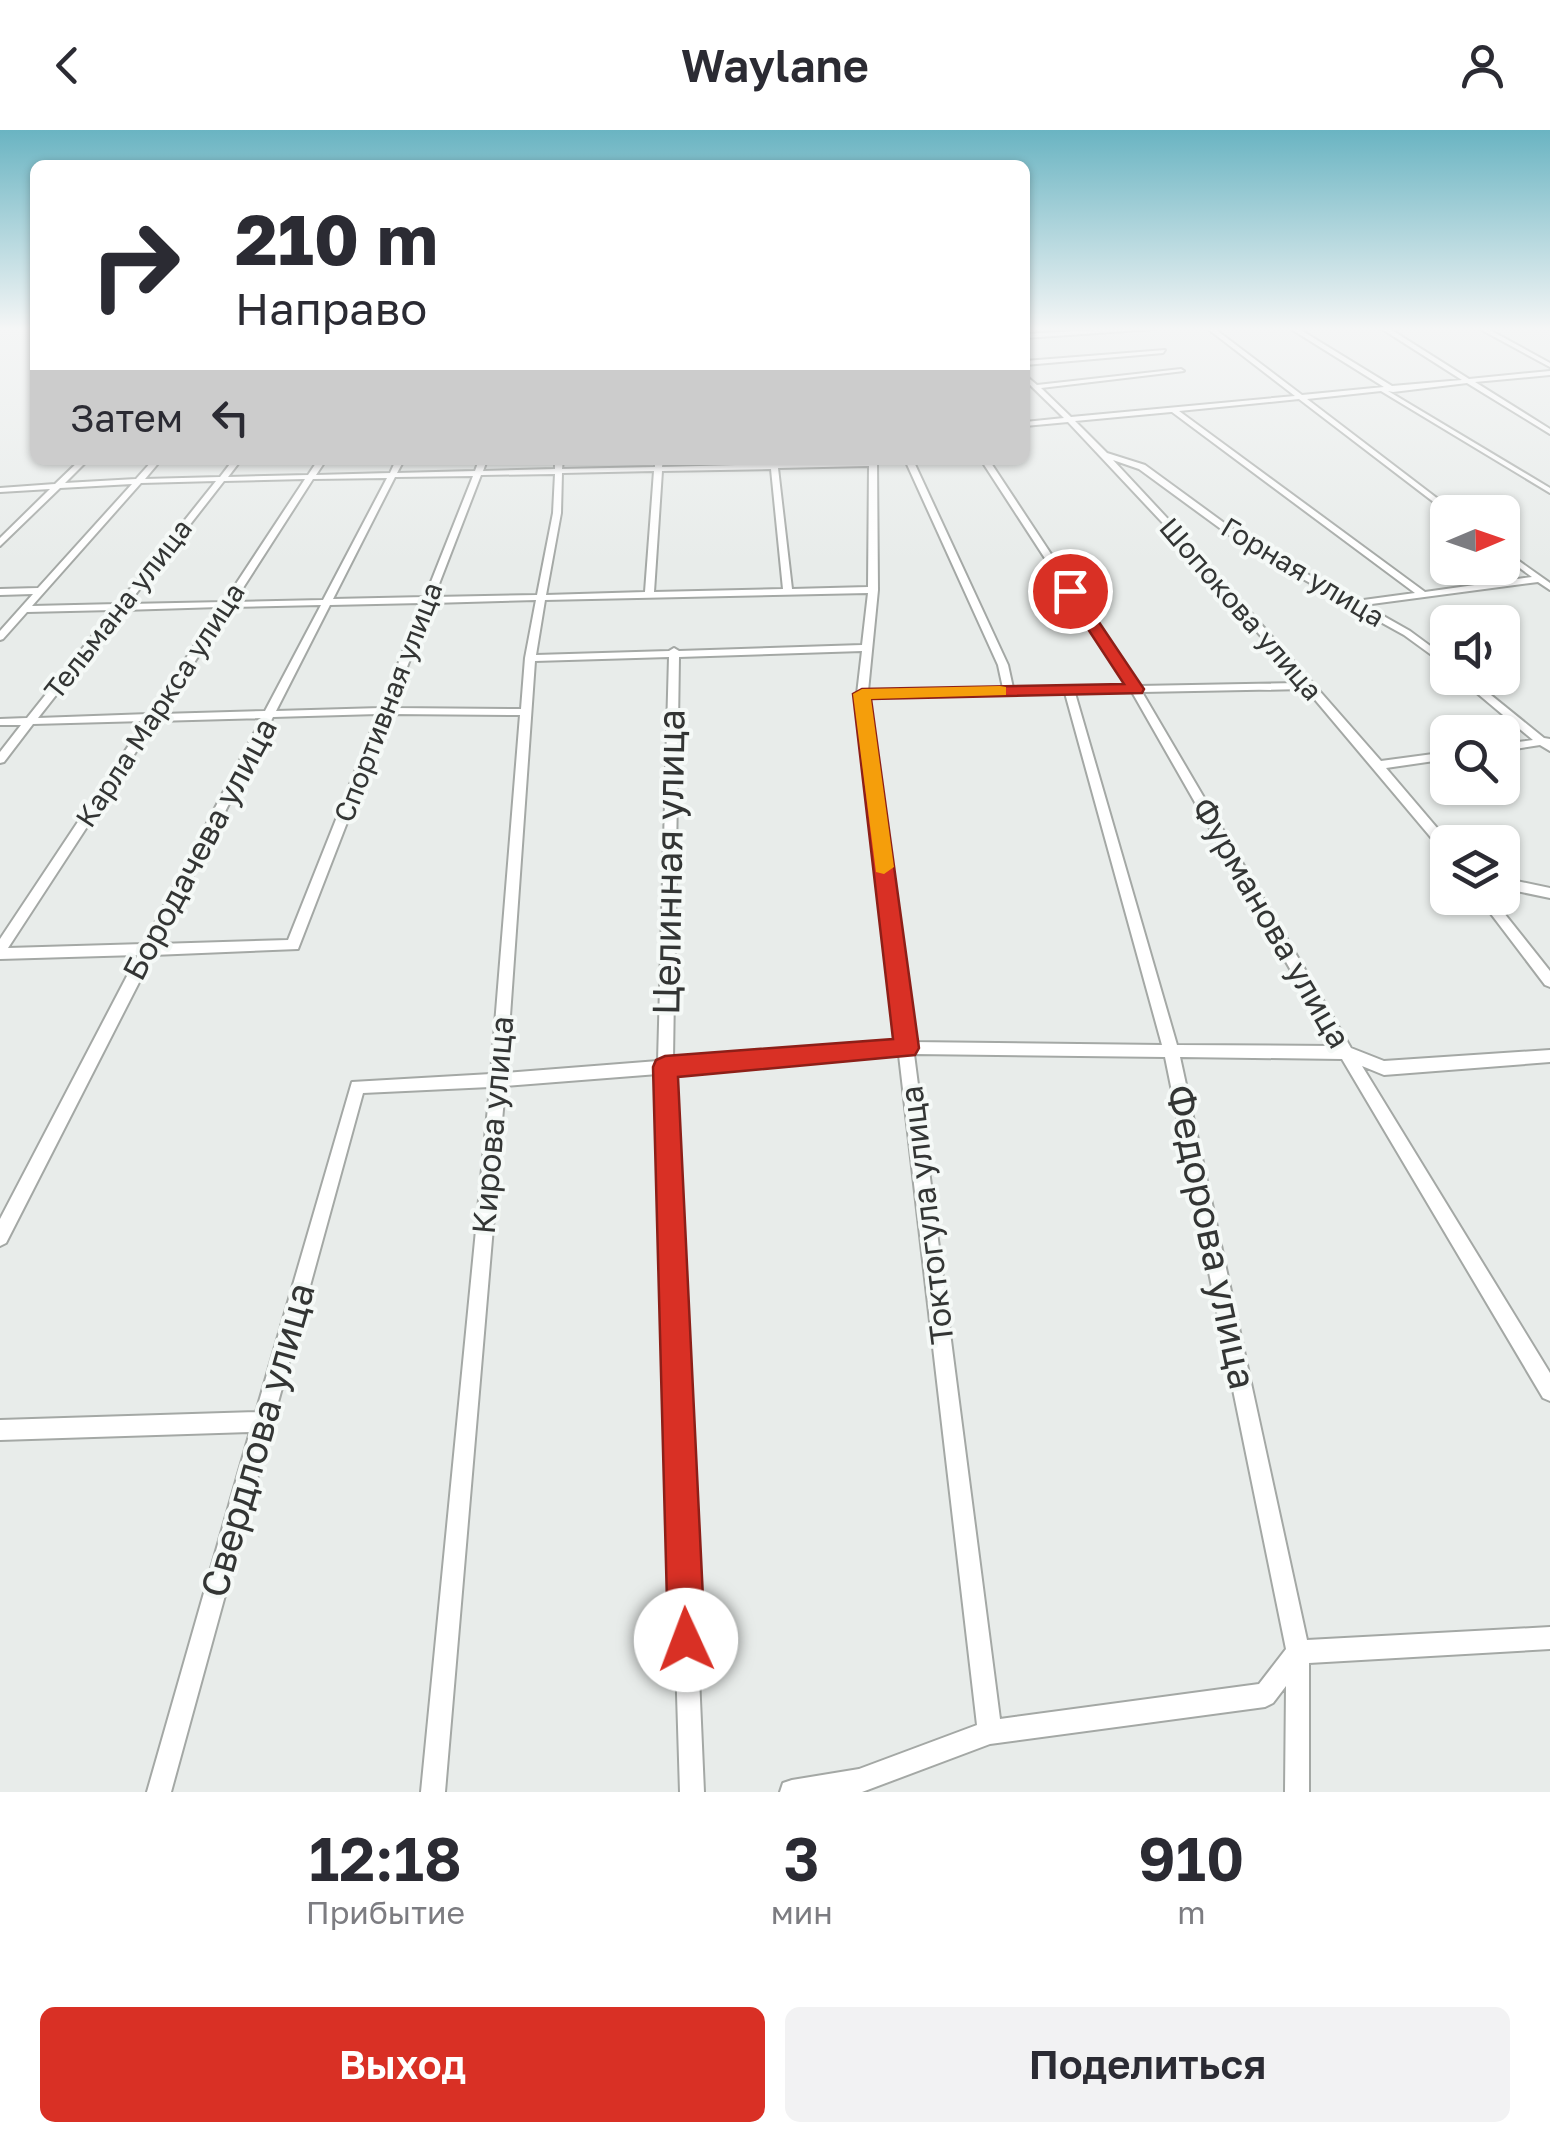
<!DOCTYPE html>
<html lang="ru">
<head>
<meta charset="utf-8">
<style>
	:root { --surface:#fff; --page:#f2f2f3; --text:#2b2b33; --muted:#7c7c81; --accent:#d93025 }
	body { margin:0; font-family:"Golos Text",sans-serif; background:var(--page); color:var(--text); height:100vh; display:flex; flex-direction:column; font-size:38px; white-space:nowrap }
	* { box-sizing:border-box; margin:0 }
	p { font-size:32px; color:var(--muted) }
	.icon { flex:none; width:55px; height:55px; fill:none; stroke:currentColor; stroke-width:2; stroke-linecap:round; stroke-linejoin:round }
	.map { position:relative; height:1662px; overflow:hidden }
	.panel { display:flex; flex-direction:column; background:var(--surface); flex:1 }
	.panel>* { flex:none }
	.banner { position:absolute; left:30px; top:30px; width:1000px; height:305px; border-radius:15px; box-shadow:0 2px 8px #0004; background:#fff; color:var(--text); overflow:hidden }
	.needle { width:65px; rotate:88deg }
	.controls { position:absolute; left:1430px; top:365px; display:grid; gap:20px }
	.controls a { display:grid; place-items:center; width:90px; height:90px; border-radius:15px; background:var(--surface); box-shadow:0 2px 8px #0004; font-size:50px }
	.pin { position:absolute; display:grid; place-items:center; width:85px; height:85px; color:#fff; margin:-42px; border:5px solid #fff; border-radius:50%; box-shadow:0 2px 10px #0007 }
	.me { position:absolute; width:110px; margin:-55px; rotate:358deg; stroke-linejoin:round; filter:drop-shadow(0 0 8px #0008) }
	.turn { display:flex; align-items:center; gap:35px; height:210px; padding:0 40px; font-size:45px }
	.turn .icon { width:130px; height:130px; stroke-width:2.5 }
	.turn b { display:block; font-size:70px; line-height:85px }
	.then { display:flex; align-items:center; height:95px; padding:0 40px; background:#0003; gap:20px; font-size:38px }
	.eta { display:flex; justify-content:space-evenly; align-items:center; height:170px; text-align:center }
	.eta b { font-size:60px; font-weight:600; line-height:70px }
	.cta { display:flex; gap:20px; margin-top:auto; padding:20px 40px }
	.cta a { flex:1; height:115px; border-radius:15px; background:var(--accent); color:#fff; font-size:40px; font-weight:600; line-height:115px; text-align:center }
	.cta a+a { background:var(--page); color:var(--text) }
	header { display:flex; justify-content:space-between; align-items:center; height:130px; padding:0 40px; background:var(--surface); font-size:45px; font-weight:600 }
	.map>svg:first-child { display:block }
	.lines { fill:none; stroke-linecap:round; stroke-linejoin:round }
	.minor-casing { stroke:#a4a8a5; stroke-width:4 }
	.minor { fill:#fff; fill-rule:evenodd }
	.route { fill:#d93025; stroke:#8d1f18; stroke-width:2.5 }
	.slow { fill:#f59e0b }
	.labels { text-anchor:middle; stroke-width:8; stroke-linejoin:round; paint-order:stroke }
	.far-street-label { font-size:28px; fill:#333534; stroke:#f5f9f7 }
	.street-label { font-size:32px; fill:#333534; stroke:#f5f9f7 }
	.near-street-label { font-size:38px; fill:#333534; stroke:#f5f9f7 }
</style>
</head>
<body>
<header><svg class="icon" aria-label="back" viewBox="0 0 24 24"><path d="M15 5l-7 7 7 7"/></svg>Waylane<svg class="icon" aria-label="person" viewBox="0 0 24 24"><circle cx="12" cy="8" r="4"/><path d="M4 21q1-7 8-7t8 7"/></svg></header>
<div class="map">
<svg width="1550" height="1662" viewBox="0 0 1550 1662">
	<rect width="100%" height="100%" fill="#e8ecea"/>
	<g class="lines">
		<defs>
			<path id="minor" d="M1113,199h42l-130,9v-4z
				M1208,199h7l87,66 82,-8 -93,-58h8l93,57 70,-6 -80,-51h8l79,50 81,-8v4l-75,7 75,47v5l-83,-51 -74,9 -5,-1 162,97v5l-169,-102 -74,8 148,113 -7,1 -149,-114 -120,12 246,181 107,-15 -30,-22v-6l48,34v7l-12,-8 -174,23 46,26 38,28v8l-44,-32 -157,-87 -108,-79 -26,-9 68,73 200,228 67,-9v7l-62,9 63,74 -1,12 -4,-1 -138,-164 -164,3 209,356 33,13 166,-11v12l-166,13 -22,-9 188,307v28l-7,-3 -201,-339 -162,-2 127,583 243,-13v22l-241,14v129h-24l1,-106 -13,17 -8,4 -275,37 -128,48h-82l3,-9 9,-3 67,-11 118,-44 -78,-670 -226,18 31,719h-24l-22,-718 -153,12 -60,706h-24l69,-705 -127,6 -192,699h-24l103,-360 -250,8v-20l256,-8 96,-330 139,-8 29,-359 -131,-1 -91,235 -145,6 -147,288 -6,3v-27l138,-264 -138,4v-20l145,-218 -112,3 -29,38 -4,1v-11l21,-27h-21v-6l27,-1 86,-108 -86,2 -24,27 -3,1v-9l33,-37 -33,1v-6l38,-1 94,-104 -72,4 -60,58v-8l50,-49 -50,3v-4l55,-4 25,-24h8l-23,23 71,-4 17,-19h8l-16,19 75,-2 13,-17h8l-13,17 80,-2 10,-15h8l-10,15 74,-2 6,-13h8l-7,13 78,-2 4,-11h8l-4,11 72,-2v-9h8l-1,9 93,-2v-7h8l-1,7 108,-3 4,-3 4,3 99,-4 1,130 -10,101 135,-3 -5,-23 -93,-205h8l95,205 5,23 115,-2 -147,-226h8l149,226 163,-3 -126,-147 -107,-114 -43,4v-4l39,-4 -39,-38v-5l12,10 144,-16 3,2 -143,17 30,29 224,-21zM1171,282h1l243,181 -59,8 -103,-57 -108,-79 -38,-12 -32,-32zM869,336l-1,121 -76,2 -14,-121zM771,339l12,120 -129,3 8,-121zM654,341l-9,121 -99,3 15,-82 1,-40zM555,344l-2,39 -16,82 -103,2 47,-122zM473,346l-48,121 -92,2 62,-122zM387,348l-64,122 -89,2 79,-123zM305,349l-81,123 -96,2 96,-123zM216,351l-98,123 -86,2 109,-123zM868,463l-6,52 -183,6 -5,-3 -5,3 -133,4 9,-55zM536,470l-11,58 -4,51 -130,-1 41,-105zM422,473l-41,105 -105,3 54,-106zM321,475l-56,106 -104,3 69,-107zM220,477l-71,107 -111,4 85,-108zM862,521l-5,43 41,348 -225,18 6,-403zM669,527l-11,404 -152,12 29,-412zM1132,562l202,354 -157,-1 -102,-352zM1065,563l97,352 -250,-3 -44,-345zM378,584l-90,226 -130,4 115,-227zM262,588l-118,226 -136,4 148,-227zM914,924l251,3 121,592 -27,35 -259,35z
				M1480,199h8l62,34v4z
				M1165,220l-2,3 -138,12v-4z
				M1459,548h11l74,60 6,1v12l-10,-6 -38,6v-7l31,-4z
				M1502,748l48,10v10l-48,-10z
				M1479,768h13l58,73v16l-5,-2z"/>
		</defs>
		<use href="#minor" class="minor-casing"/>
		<use href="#minor" class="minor"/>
	</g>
	<linearGradient id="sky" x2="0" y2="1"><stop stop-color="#6ab4c2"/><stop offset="0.46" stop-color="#f5f6f6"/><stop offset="1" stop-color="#f5f6f6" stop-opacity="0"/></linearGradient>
	<rect width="1550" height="432" fill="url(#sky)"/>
	<path class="route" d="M1070,457l6,1 68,101 -2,4 -271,6 48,349 -4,7 -237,22 27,563 -5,13 -14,5 -13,-5 -5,-13 -15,-573 3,-7 9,-4 228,-17 -40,-345 9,-5 262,-5 -61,-93z"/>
	<path class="slow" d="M1000,556l6,1v8l-135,4 23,168 -10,7 -8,-2 -23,-178 9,-5z"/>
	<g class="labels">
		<g class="far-street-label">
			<text transform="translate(1303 442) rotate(31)" y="10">Горная улица</text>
			<text transform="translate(118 479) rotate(-52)" y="10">Тельмана улица</text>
			<text transform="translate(1241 479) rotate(49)" y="10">Шопокова улица</text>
			<text transform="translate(388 572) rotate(-69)" y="10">Спортивная улица</text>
			<text transform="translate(160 575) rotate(-57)" y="10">Карла Маркса улица</text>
		</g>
		<g class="street-label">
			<text transform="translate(200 719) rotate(-62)" y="11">Бородачева улица</text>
			<text transform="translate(1271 793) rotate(60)" y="11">Фурманова улица</text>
			<text transform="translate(493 995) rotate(-85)" y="11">Кирова улица</text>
			<text transform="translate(927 1085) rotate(-97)" y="11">Токтогула улица</text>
		</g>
		<g class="near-street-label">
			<text transform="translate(669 732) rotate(-89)" y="13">Целинная улица</text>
			<text transform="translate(1211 1107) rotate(78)" y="13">Федорова улица</text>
			<text transform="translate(258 1310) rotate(-74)" y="13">Свердлова улица</text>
		</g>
	</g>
</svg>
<div class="controls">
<a><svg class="needle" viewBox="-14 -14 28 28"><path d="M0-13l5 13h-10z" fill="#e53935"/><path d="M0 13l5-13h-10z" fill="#7c7c81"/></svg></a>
<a><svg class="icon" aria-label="sound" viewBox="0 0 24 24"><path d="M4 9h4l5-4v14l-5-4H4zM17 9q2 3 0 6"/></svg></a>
<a><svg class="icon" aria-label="search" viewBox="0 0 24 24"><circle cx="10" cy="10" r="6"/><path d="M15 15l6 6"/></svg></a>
<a><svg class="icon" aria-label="layers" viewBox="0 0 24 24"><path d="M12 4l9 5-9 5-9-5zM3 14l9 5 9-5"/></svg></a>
</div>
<div class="pin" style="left:1070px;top:461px;background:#d93025"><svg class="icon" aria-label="arrive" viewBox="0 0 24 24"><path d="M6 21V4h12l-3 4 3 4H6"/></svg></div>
<svg class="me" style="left:686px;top:1510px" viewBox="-20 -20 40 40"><circle r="19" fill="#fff"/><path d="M0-13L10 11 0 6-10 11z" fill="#d93025"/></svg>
<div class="banner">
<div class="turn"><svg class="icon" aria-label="right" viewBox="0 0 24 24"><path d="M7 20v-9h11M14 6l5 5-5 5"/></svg><div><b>210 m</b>Направо</div></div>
<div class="then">Затем<svg class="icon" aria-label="left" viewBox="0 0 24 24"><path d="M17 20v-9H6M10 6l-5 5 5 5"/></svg></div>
</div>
</div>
<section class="panel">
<div class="eta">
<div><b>12:18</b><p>Прибытие</p></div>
<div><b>3</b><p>мин</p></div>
<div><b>910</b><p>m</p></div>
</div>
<div class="cta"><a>Выход</a><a>Поделиться</a></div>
</section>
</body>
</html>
